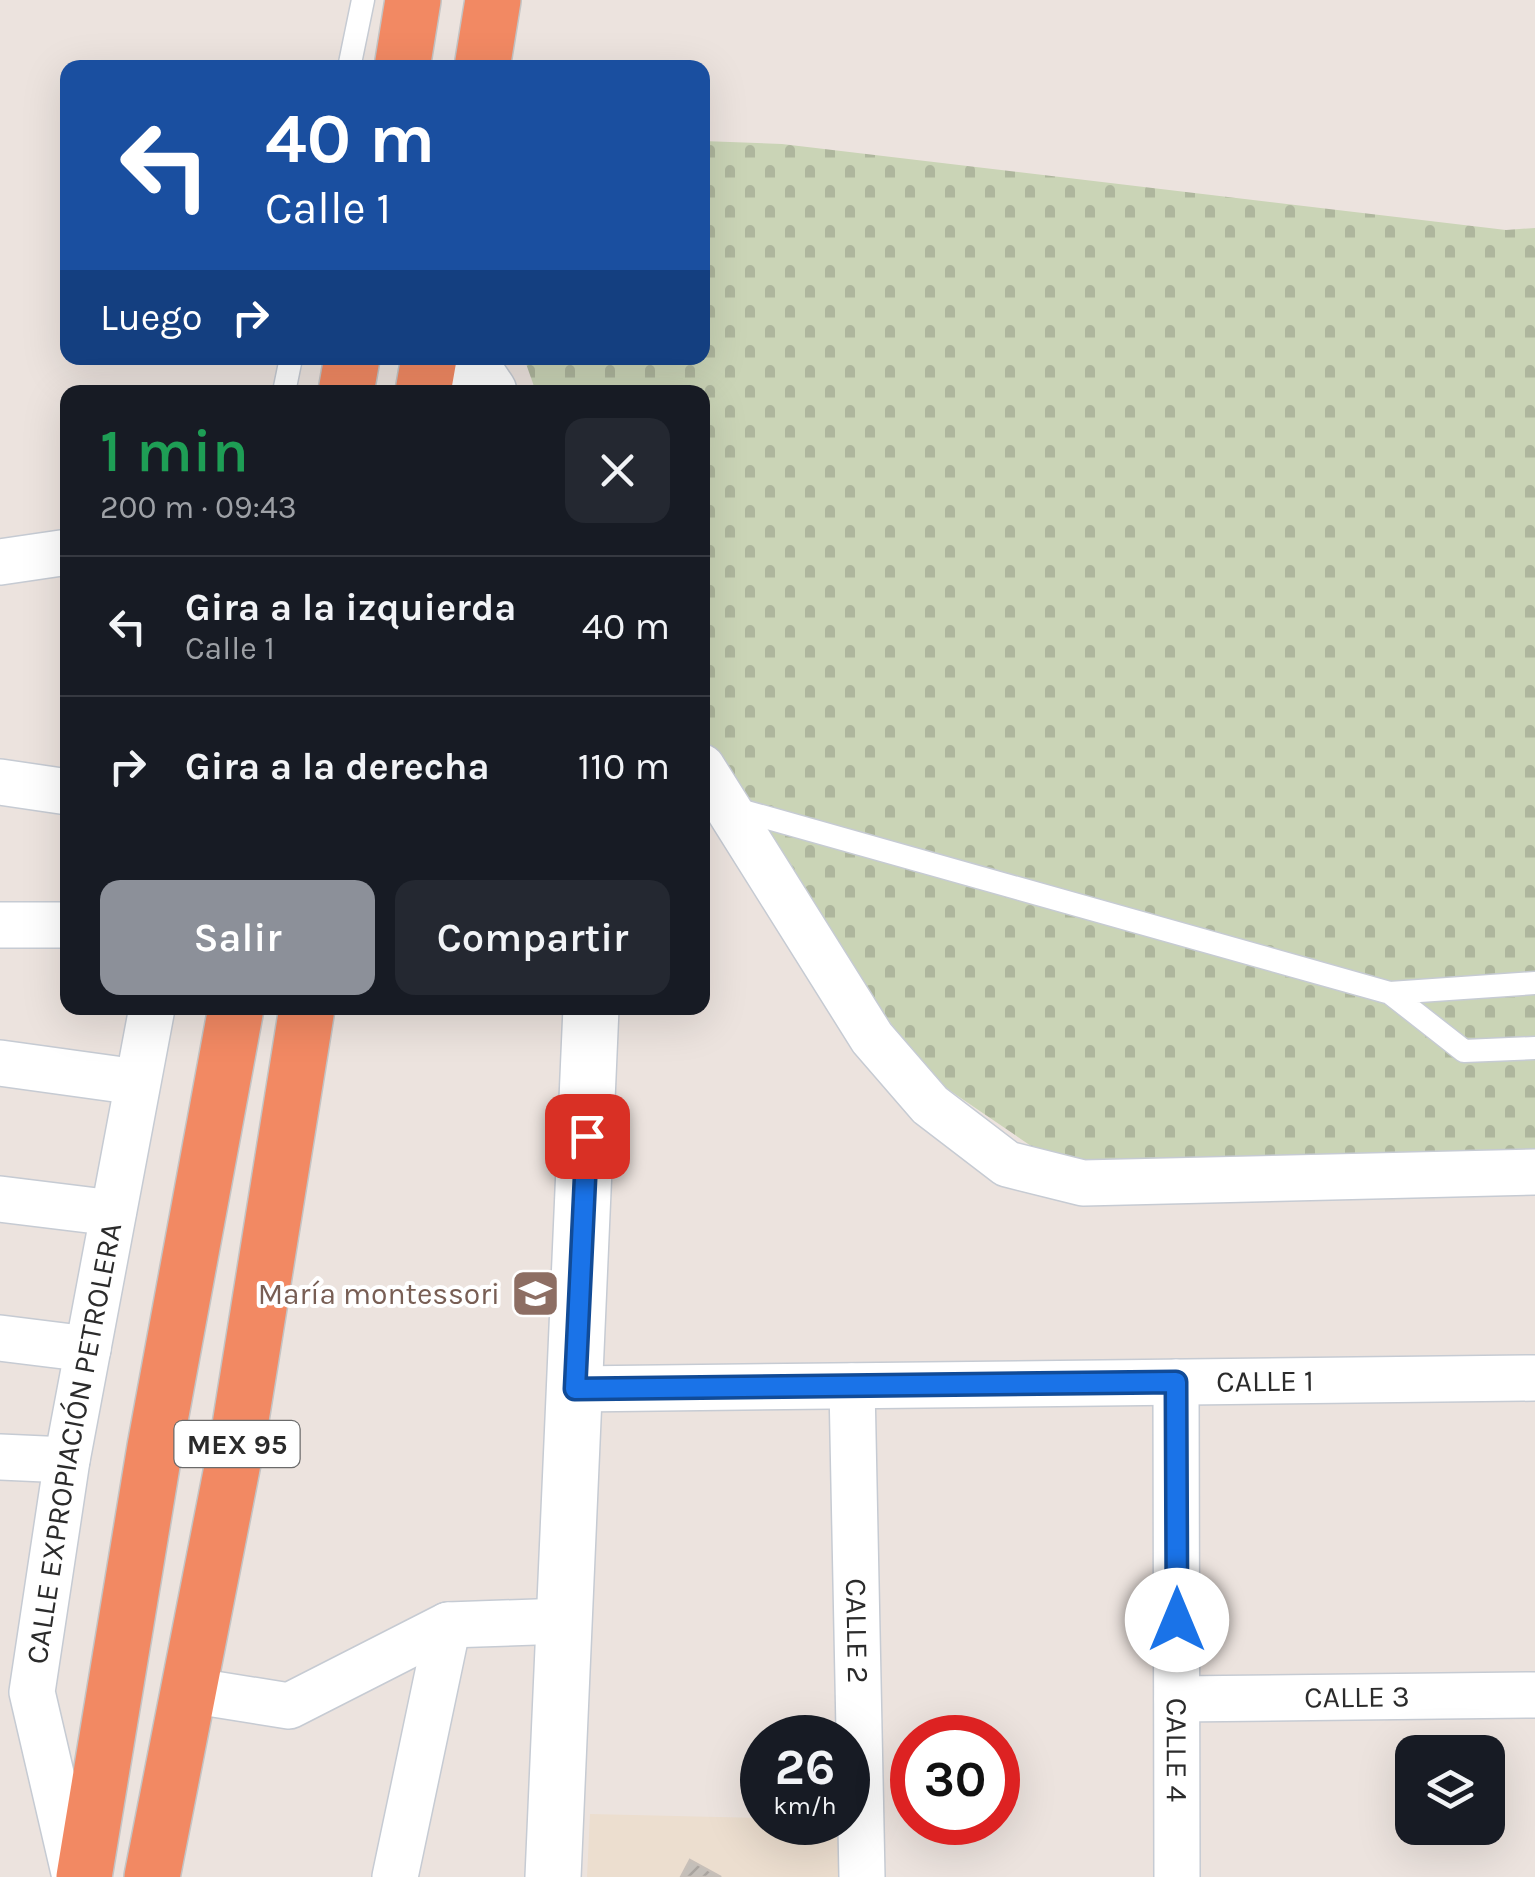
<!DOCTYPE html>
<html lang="es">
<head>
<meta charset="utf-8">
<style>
	:root { --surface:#171b24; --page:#242831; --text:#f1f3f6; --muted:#9ea1a6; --line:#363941; --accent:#8c9099 }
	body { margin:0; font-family:Karla,sans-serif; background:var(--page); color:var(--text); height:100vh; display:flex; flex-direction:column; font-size:38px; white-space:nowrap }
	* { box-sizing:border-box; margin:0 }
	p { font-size:32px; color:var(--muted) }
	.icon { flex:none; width:55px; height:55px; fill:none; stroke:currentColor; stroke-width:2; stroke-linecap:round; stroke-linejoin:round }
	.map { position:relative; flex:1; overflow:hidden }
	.sheet { position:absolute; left:60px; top:385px; width:650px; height:630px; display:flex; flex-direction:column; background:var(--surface); border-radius:20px; box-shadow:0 10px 40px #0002 }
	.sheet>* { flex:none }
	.banner { position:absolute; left:60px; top:60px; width:650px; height:305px; border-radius:20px; box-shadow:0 10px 40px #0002; background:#1a4fa0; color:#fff; overflow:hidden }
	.tools { position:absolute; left:1395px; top:1735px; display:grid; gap:20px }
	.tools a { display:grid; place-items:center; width:110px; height:110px; border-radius:20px; background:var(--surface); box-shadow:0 10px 40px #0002; font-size:50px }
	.speed { position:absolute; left:740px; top:1715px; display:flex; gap:20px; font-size:50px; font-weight:700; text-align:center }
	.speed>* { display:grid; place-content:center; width:130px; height:130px; border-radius:50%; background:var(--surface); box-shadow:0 10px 40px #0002; line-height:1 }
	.speed small { font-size:25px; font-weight:400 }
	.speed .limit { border:15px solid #d22; background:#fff; color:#111 }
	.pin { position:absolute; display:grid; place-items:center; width:85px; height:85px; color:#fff; margin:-42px; border-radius:20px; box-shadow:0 5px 15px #0006 }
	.me { position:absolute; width:110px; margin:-55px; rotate:0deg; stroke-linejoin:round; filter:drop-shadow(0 0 8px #0008) }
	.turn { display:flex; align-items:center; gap:35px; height:210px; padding:0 40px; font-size:45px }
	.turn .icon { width:130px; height:130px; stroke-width:2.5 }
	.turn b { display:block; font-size:70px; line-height:85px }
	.then { display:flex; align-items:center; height:95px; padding:0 40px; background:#0003; gap:20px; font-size:38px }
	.round { display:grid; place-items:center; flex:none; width:105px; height:105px; border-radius:20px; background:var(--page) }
	.overview { display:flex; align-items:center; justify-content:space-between; height:170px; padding:0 40px }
	h1 { font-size:60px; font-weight:600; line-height:75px; color:#1e9e55 }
	.button { display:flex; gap:20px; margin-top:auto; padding:20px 40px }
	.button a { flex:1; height:115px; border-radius:20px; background:var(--accent); color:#fff; font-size:40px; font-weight:600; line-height:115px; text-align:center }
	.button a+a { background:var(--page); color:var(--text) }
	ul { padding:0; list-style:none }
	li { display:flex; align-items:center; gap:30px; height:140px; padding:0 40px; border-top:2px solid var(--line) }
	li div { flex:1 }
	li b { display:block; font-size:38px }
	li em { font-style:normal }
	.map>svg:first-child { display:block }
	.education { fill:#ecdecf }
	.cemetery { fill:url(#cemetery-stones) }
	.building { fill:url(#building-hatch); stroke:#c7bfb8; stroke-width:2.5 }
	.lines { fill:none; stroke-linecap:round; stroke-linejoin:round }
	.lane-casing { stroke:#c6cbd3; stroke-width:25 }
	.street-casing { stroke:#c6cbd3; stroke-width:48 }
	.secondary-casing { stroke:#c6cbd3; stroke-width:58 }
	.highway-casing { stroke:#c4c4c4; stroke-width:58 }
	.lane { stroke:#fff; stroke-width:22 }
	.street { stroke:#fff; stroke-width:45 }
	.secondary { stroke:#fff; stroke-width:55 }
	.highway { stroke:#f28963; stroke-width:55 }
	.route-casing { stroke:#114b97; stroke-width:25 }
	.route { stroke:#1a73e8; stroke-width:18 }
	.labels { text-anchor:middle; stroke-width:8; stroke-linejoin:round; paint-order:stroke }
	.shield { fill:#fff; stroke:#6b6b6b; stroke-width:2.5 }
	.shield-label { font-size:28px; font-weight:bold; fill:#2b2b2b }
	.education-label { font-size:30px; fill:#785e54; stroke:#fff; text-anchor:end }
	.street-label { font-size:30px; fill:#2b2b2b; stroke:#fff }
</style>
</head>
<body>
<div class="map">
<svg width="1535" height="1877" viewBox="0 0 1535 1877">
	<defs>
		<pattern id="cemetery-stones" width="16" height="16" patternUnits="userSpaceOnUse" patternTransform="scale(2.5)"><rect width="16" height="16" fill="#cad4b6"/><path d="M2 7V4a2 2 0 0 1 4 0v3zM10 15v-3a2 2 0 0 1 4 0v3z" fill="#aeb69d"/></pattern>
		<pattern id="building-hatch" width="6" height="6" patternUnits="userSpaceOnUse" patternTransform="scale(2.5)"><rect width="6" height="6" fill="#c4bfb9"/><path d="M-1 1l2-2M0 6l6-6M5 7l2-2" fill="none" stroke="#a9a49f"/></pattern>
	</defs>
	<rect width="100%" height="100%" fill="#ece3de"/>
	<path class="education" d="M590,1814l172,4v4l80,1v54h-255z"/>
	<path class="cemetery" d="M703,141l79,3 724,86 29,-2v924l-482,9 -126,-86 -119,-170 -105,-170 -1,-343h-166l-12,-34h178z"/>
	<path class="building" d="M690,1860l31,17h-40z"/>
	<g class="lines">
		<defs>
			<path id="lane" d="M349,68l14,-68
				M284,392l7,-34
				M729,807l661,186 74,58 71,-3
				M1390,993l145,-10"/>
			<g id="street">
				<path d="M0,562l68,-10"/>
				<path d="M702,767l170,271 58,67 77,59 76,19 452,-11"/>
				<path d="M0,782l68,10"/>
				<path d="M0,925h68"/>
				<path d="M0,1063l137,19"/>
				<path d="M0,1199l113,14"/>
				<path d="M0,1338l88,11"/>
				<path id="s1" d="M1176,1382l1,495"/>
				<path id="s2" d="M852,1386l10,491"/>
				<path id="s3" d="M575,1389l960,-11"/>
				<path d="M0,1457l67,3"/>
				<path d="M189,1690l100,16 159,-81 116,-4"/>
				<path id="s4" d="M1177,1699l358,-4"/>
				<path id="s5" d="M75,1877l-43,-185 35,-232 85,-452"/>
				<path d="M395,1877l53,-252"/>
			</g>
			<path id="secondary" d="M466,358l23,34
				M553,1877l38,-869"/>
			<path id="highway" d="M402,68l11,-68
				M482,68l11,-68
				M346,392l6,-34
				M423,392l6,-34
				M84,1877l71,-430 81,-439
				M152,1877l87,-445 68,-424"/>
		</defs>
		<use href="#lane" class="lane-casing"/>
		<use href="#street" class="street-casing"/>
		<use href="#secondary" class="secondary-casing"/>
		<use href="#highway" class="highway-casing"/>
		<use href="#lane" class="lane"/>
		<use href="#street" class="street"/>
		<use href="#secondary" class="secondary"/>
		<use href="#highway" class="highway"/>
	</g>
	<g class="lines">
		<defs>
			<path id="route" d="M587,1136l-12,253 601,-7 1,238"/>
		</defs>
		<use href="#route" class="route-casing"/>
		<use href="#route" class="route"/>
	</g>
	<defs>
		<symbol id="school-square" viewBox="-11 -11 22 22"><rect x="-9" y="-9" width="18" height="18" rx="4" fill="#8d6e63" stroke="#fff"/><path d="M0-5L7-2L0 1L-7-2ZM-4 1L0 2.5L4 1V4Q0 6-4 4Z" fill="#fff"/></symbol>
	</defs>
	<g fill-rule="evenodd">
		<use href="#school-square" x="508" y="1266" width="55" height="55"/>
	</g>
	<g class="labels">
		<rect class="shield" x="174.5" y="1421" width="125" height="46" rx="8"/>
		<g class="shield-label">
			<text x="237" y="1454">MEX 95</text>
		</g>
		<g class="education-label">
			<text x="500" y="1304">María montessori</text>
		</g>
		<g class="street-label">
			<text dy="10" stroke="none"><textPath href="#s3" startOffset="690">CALLE 1</textPath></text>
			<text dy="10" stroke="none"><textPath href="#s5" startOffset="442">CALLE EXPROPIACIÓN PETROLERA</textPath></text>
			<text dy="10" stroke="none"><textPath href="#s2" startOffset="245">CALLE 2</textPath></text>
			<text dy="10" stroke="none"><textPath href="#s4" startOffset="180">CALLE 3</textPath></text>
			<text dy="10" stroke="none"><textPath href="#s1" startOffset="368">CALLE 4</textPath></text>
		</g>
	</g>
</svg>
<div class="tools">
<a><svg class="icon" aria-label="layers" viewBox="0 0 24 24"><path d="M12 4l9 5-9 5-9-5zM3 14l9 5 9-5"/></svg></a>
</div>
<div class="speed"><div>26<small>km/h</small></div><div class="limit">30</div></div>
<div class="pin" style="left:587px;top:1136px;background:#d93025"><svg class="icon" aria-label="arrive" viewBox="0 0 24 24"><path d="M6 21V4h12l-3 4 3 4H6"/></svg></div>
<svg class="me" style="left:1177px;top:1620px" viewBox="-20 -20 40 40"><circle r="19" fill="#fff"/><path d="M0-13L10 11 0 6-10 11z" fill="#1a73e8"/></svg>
<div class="banner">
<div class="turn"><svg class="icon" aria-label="left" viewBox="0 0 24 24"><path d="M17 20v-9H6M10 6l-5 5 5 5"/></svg><div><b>40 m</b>Calle 1</div></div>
<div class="then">Luego<svg class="icon" aria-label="right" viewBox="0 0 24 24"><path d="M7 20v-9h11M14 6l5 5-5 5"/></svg></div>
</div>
<section class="sheet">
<div class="overview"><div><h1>1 min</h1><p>200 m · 09:43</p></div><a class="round"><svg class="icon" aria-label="close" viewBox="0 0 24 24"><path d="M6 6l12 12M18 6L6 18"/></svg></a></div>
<ul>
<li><svg class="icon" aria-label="left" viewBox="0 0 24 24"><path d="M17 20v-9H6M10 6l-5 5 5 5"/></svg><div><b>Gira a la izquierda</b><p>Calle 1</p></div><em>40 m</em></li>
<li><svg class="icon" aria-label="right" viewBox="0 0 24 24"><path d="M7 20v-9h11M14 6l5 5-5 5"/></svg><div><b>Gira a la derecha</b></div><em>110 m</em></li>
</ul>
<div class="button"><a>Salir</a><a>Compartir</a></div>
</section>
</div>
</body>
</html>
